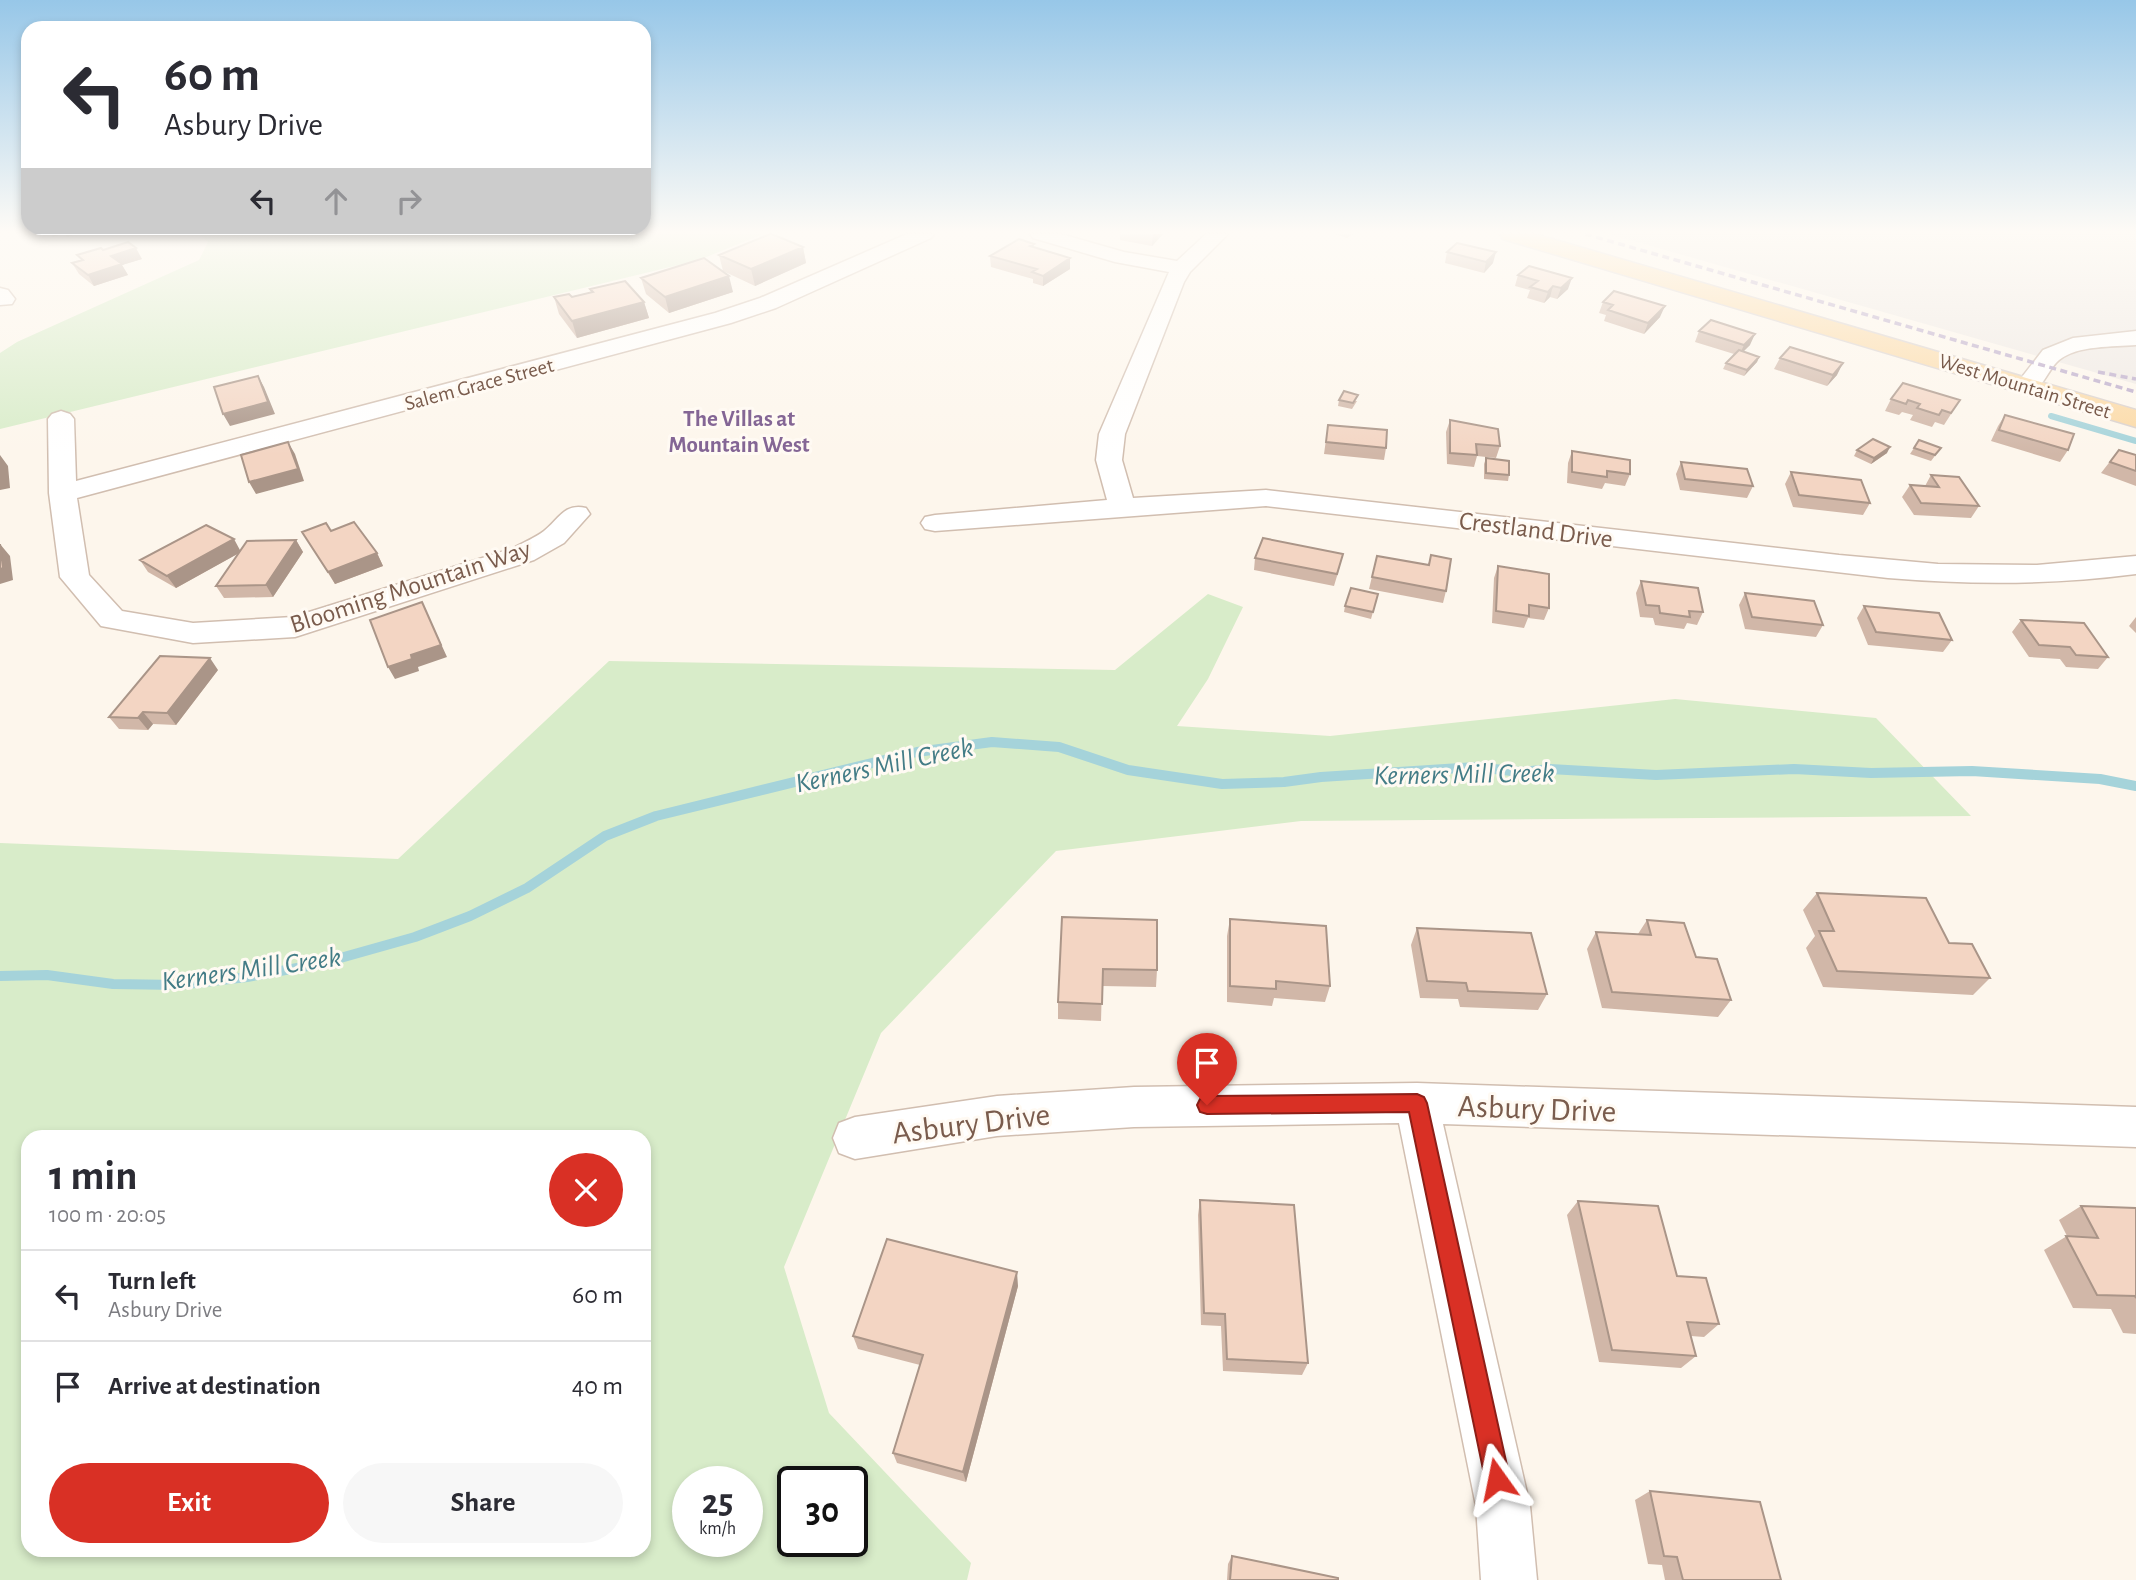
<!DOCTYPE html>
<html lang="en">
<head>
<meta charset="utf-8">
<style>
	:root { --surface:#fff; --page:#f7f7f7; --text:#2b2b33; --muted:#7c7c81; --line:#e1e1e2; --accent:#d93025 }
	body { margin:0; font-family:"Alegreya Sans",sans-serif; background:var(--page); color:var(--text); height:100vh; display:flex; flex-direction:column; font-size:26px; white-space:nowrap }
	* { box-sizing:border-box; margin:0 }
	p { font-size:23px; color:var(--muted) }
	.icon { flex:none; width:38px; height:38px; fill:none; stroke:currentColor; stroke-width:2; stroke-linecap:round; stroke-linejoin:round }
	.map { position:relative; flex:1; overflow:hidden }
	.drawer { position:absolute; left:21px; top:1130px; width:630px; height:427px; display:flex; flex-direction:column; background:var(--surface); border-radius:21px; box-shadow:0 4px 10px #0003 }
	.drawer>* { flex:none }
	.hud { position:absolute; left:21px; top:21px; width:630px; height:214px; border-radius:21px; box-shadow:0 4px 10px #0003; background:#fff; color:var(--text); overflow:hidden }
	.speed { position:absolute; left:672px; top:1466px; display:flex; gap:14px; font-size:35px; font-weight:700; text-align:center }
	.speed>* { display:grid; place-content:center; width:91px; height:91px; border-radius:50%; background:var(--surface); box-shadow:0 4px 10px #0003; line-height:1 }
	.speed small { font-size:18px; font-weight:400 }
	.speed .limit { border:4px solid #111; border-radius:10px; background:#fff; color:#111 }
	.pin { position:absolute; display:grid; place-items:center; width:60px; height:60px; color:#fff; margin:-72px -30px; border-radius:50% 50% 50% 0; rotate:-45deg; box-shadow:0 0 7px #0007 }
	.pin .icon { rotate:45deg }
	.me { position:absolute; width:77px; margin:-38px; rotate:348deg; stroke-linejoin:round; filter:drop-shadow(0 0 5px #0008) }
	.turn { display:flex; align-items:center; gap:24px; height:147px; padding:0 28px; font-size:32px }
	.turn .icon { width:91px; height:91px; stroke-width:2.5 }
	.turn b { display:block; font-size:49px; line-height:60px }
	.lanes { display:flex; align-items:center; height:66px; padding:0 28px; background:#0003; justify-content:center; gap:35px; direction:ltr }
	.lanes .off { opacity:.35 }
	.round { display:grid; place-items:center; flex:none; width:74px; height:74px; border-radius:37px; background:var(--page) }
	.overview { display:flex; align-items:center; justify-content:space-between; height:119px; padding:0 28px }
	h1 { font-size:42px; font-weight:600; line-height:52px }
	.primary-button { display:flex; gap:14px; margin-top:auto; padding:14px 28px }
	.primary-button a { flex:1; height:80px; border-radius:42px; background:var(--accent); color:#fff; font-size:28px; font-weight:600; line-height:80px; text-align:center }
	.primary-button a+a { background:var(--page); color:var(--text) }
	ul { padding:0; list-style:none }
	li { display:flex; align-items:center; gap:21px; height:91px; padding:0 28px; border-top:2px solid var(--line) }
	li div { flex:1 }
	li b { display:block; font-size:26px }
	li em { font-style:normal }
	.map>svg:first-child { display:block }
	.industrial { fill:#efe9e4 }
	.green { fill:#d8ecc9; fill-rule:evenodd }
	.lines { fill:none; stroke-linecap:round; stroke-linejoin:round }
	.stream-far1 { stroke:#a5d3da; stroke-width:6 }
	.stream { stroke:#a5d3da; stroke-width:10 }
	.minor-casing { stroke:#d1beb0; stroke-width:3 }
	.major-casing { stroke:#dad1cd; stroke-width:3 }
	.minor { fill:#fff; fill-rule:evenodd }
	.major { fill:#fbd9a5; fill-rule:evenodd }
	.rail { stroke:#b9a8c9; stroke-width:3.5; stroke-dasharray:7 4.5; stroke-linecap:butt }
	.wall { fill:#d1b7a8 }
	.shaded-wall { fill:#aa9588 }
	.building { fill:#f3d5c3; stroke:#aa9588; stroke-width:2 }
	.route { fill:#d93025; stroke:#8d1f18; stroke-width:2 }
	.labels { text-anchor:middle; stroke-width:6; stroke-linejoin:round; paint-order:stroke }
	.far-street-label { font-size:21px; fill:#7a5c4d; stroke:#fffaf3 }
	.far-neighbourhood-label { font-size:23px; font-weight:bold; fill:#846695; stroke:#fffaf3 }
	.street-label { font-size:26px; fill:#7a5c4d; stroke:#fffaf3 }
	.water-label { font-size:28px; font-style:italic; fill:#437c86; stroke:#fffaf3 }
	.near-street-label { font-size:32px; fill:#7a5c4d; stroke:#fffaf3 }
</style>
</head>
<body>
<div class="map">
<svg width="2136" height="1580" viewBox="0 0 2136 1580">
	<rect width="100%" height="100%" fill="#fdf6ec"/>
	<path class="industrial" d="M1609,234h527v150z"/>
	<path class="green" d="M199,234h564l-64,26 -699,169v-76l17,-11 182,-82 9,-18z
		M1208,594l35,13 -35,72 -31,47 153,10 345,-37 201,19 95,98 -670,5 -245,30 -175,182 -97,234 45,146 142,150 -4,17h-967v-737l398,16 211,-198 506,9zM28,1138h616v412h-616zM688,1482h59v60h-59zM793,1482h59v60h-59z"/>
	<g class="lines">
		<path class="stream-far1" d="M2051,416l85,25"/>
		<path class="stream" d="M0,976l47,-1 66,9 65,1 69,-8 72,-13 96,-27 55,-21 57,-28 78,-52 51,-20 261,-64 75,-10 67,5 69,23 94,14 62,-2 37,-5 155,-10 45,5 29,-3 106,6 138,-6 77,4 101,-2 128,8 36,7"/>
		<defs>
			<path id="minor" d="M907,234h27l-3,4 -155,70 -45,15 -654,175 12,77 33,36 71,12 100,-6 221,-69c10,-6 21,-10 30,-17 15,-12 20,-28 42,-23l4,6 -26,29 -30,17 -239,77 -102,6 -92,-17 -41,-49 -11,-84 -1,-74 4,-5 9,-3 9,3 4,5 2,62 639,-168 45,-15z
				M1030,234h31l63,18 53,9 29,-27h22l-38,38 -6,10 -59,152 -3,26 11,38 133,-8 573,65 99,9 99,1 99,-9v18c-83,11 -164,11 -248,4l-622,-72 -331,25 -10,-2 -4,-6 4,-6 10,-2 172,-15 -11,-40 3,-26 70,-162 -54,-10 -82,-24z
				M0,288l8,2 7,9 -3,5 -12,1z
				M2136,331v14c-23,2 -58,0 -77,15 -15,13 -16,37 -41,31l-3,-5 28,-36 30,-12z
				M1417,1083l719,24v40l-693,-23 87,382 7,74h-56l-5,-74 -77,-383 -265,4 -137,9 -142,23 -16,-6 -6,-15 6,-15 16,-6 142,-21 137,-9z"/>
			<path id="major" d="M1500,234h35l601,176v17l-633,-188z"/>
		</defs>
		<use href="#minor" class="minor-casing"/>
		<use href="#major" class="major-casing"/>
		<use href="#minor" class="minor"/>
		<use href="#major" class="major"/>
		<path class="rail" d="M1585,234l551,158
			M2098,372l38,7"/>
	</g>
	<path class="wall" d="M1120,234h43l-11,12 -32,-6z
		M1335,234h18l-6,4z
		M1034,244v3l36,11v11l-27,17 -10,-3v-4l-42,-12 -1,-11z
		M803,247l3,16 -51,23 -32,-15 -4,-16z
		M103,250l39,9 -20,6 6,10 -34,11 -15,-12 -7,-11 9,-3 -4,-5z
		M1447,252l46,11 -9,10 -39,-10z
		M1518,275l50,14 -11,10 -7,-2 -6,6 -17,-5 3,-8 -15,-4z
		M641,278l92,14 -64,21 -23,-19z
		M590,289l54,13 5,16 -72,20 -18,-24 -5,-17h18l19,-5z
		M1603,302l57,15 -16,17 -40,-13 2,-6 -7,-2z
		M1699,331l51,14 -7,6 16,6 -2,5 -13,14 -21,-7 3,-6 8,-9 -39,-12z
		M1780,358l57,17 -10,11 -53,-17z
		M1891,399l69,1 -16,25 -9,-3 -3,5 -22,-7 3,-5 -11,-3 -3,3 -14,-4z
		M1339,400l18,1 -5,8 -14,-3z
		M2005,415l63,35 -8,12 -69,-21 7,-15z
		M1450,420l50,26 -4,12 -19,-2 -3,11 -27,-3 -1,-32z
		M1328,425l58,23 -2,12 -60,-6z
		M1914,448h27l-10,13 -21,-7z
		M1857,450l30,3 -16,11 -17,-8z
		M2119,450l17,5v31l-35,-13z
		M1572,451l58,23 -5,12 -20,-3 -3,6 -35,-6 1,-20z
		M1486,458l23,17 -1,6 -24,-2v-15z
		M1681,462l72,24 -6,12 -67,-8 -4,-16z
		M1791,472l79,31 -7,12 -70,-8 -8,-23z
		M1931,475l48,31 -8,12 -57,-3 -12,-18 8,-12 15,1z
		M331,531l46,22 6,13 -48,18 -33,-52z
		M296,540l7,12 -30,45 -49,1 -8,-12 23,-33 -63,35 -28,-16 -8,-12 101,-10z
		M1431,555l15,36 -3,12 -74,-14 8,-33 51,9z
		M1255,558l85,8 -6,20 -80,-16z
		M1498,566l51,42 -5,12 -16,-2 -4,10 -32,-5 2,-45z
		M1641,581l62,31 -6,13 -10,-2 -3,6 -29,-4 -2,-7 -13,-1 -4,-24z
		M1745,593l78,32 -7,12 -71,-8 -6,-24z
		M1378,594l-7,25 -27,-7 1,-6z
		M1864,606l88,34 -9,12 -75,-7 -11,-27z
		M2136,617v16l-7,-7z
		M2021,620l87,37 -10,12 -32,-2 -6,-8 -31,-2 -17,-25z
		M218,670l-42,55 -23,-1 -5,6 -29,-1 -10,-12z
		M1817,893l173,85 -17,17 -150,-8 -17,-39 9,-12 -12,-26z
		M1230,919l100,67 -5,16 -51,-4 -2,8 -45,-4v-66z
		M1157,920v50l-1,17 -54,-1 -1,35 -43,-2v-17z
		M1647,920l49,37 35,43 -13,17 -116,-9 -15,-59 9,-17 42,2z
		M1417,928l130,66 -9,16 -78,-3 -2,-8 -38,-1 -9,-53z
		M1200,1200l108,163 -6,12 -79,-4 -2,-45 -20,-1 -3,-110z
		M1578,1201l99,75 42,48 -15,13 -13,-1 5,20 -15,12 -82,-6 -32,-147z
		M2081,1206l55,2v126l-13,-1 -12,-24 -38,-1 -29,-58 23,-14 -8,-16z
		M1018,1286l-52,196 -69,-19 -4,-10 27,-88 -62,-16 -5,-13z
		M1650,1491l131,89h-116l-3,-15 -14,-1 -13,-64z
		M1232,1556l106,24h-111l1,-16z"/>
	<path class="shaded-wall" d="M51,234h11l-9,3z
		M65,234h12l-10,3z
		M1154,234h9l-11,12 1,-11z
		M803,247l3,16 -51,23 -4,-17z
		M136,248l6,11 -20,6 6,10 -34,11 -6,-11 23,-19z
		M1496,252l-3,11 -9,10 2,-11z
		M1070,258v11l-27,17v-10z
		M729,276l4,16 -64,21 -4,-16z
		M1572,278l-4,11 -11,10 4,-11z
		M1553,286l-3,11 -6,6 4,-11z
		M644,302l5,16 -72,20 -5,-17z
		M1665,306l-5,11 -16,17 4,-11z
		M1755,334l-5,11 -11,11 5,-11z
		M1759,357l-2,5 -13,14 3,-6z
		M1843,363l-6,12 -10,11 6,-11z
		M258,376l6,11 11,27 -45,12 -7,-12z
		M288,442l7,12 9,27 -48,13 -7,-12z
		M1890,447l-3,6 -16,11 3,-6z
		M0,455l8,11 2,22 -10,2z
		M234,539l7,13 -65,36 -9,-12z
		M296,540l7,12 -30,45 -7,-12z
		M0,544l10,12 3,24 -13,4z
		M377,553l6,13 -48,18 -7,-12z
		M422,602l25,55 -29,10 1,4 -24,8 -7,-12z
		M210,658l8,12 -42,55 -9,-12z
		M143,712l10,12 -5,6 -10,-12z
		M1017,1272l1,14 -52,196 -3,-10z"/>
	<path class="building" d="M770,234h2l31,13 -52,22 -32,-14z
		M1019,239l15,5 -4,2 40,12 -27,18 -11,-4 5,-3 -47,-13z
		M128,242l8,6 -25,8 11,8 -34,11 -16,-12 11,-3 -6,-5 24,-7 2,2z
		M1457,243l39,9 -10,10 -39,-10z
		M704,258l25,18 -64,21 -24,-19z
		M1529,266l43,12 -11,10 -8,-2 -5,6 -18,-5 8,-6 -20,-6z
		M625,281l19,21 -72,19 -18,-24 15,-3 3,3 21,-5 -3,-3z
		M1614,291l51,15 -17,17 -40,-13 5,-5 -10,-3z
		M1711,320l44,14 -11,11 -45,-14z
		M1790,347l53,16 -10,12 -53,-17z
		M1739,350l20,7 -12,13 -21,-7z
		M258,376l10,26 -45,12 -9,-27z
		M1903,383l57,17 -9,13 -9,-3 -3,5 -22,-7 3,-4 -12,-4 -2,4 -15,-5z
		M1344,391l14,4 -5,8 -14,-3z
		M2005,415l69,19 -6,16 -69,-20z
		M1450,420l48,9 2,17 -24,-2 1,11 -27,-2z
		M1328,425l59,5 -1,18 -60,-6z
		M1873,439l17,8 -16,11 -17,-8z
		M1919,440l22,8 -6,7 -21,-7z
		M288,442l10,27 -49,13 -8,-27z
		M2119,450l17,5v16l-26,-9z
		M1572,451l58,9v14l-23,-3v6l-35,-5z
		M1486,458l23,3v14l-23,-2z
		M1681,462l66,7 6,17 -68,-7z
		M1791,472l70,8 9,23 -71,-8z
		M1931,475l28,2 20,29 -58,-3 -11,-18 29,2z
		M354,522l23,31 -49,19 -26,-40 24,-9 5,8z
		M206,525l28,14 -67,37 -27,-16z
		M1263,538l80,16 -6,20 -82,-16z
		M296,540l-30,45 -50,1 31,-45z
		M0,544l3,24 -3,1z
		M1431,555l20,4 -5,32 -74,-14 5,-21 52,9z
		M1498,566l51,8v34l-20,-3v11l-33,-5z
		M1641,581l57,7 5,24 -14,-1 1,6 -30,-4 -1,-7 -13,-1z
		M1351,588l27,6 -5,18 -28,-6z
		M1745,593l69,8 9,24 -71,-8z
		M422,602l19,43 -30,10 1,4 -24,8 -18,-47z
		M1864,606l75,7 13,27 -76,-8z
		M2021,620l63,3 24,34 -32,-2 -6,-8 -31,-2z
		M160,656l50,2 -43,55 -24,-1 -5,6 -29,-1z
		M1817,893l109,5 23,45 23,1 18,34 -153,-7 -18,-40h15z
		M1062,917l95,3v50l-54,-1 -1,35 -44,-2z
		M1230,919l96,7 4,60 -54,-5v8l-46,-3z
		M1647,920l37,3 12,34 21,2 14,41 -119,-8 -16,-60 55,3z
		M1417,928l114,5 16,61 -79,-3 -2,-8 -39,-2z
		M1200,1200l94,5 14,158 -81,-4 -2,-45 -21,-1z
		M1578,1201l80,5 19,70 29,2 13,46 -32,-2 9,34 -84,-6z
		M2081,1206l55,2v90l-1,-2 -38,-1 -31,-59 32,2z
		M887,1239l130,33 -54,200 -70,-19 30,-98 -70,-19z
		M1650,1491l110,11 21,78h-98l-6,-23 -13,-1z
		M1232,1556l106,22v2h-108z"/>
	<linearGradient id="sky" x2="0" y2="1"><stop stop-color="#97c7e8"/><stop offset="0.51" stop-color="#fefbf6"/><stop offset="1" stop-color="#fefbf6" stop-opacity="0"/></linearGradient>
	<rect width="2136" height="455" fill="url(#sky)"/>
	<path class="route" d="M1417,1094l7,3 3,6 83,376 -4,8 -9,4 -8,-4 -4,-8 -76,-367 -202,2 -7,-2 -3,-7 3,-6 7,-3z"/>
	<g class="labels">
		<g class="far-street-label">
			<text transform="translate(479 384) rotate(-15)" y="7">Salem Grace Street</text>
			<text transform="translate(2025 386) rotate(17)" y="7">West Mountain Street</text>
		</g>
		<g class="far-neighbourhood-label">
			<text x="739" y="426">The Villas at<tspan x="739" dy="26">Mountain West</tspan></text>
		</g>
		<g class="street-label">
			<text transform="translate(1536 529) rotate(7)" y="9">Crestland Drive</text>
			<text transform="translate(410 586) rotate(-18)" y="9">Blooming Mountain Way</text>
		</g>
		<g class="water-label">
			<text transform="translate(884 764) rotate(-12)" y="10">Kerners Mill Creek</text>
			<text transform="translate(1464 773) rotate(-1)" y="10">Kerners Mill Creek</text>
			<text transform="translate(251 968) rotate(-8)" y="10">Kerners Mill Creek</text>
		</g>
		<g class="near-street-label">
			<text transform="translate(1537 1108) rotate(2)" y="11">Asbury Drive</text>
			<text transform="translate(971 1123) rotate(-7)" y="11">Asbury Drive</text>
		</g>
	</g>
</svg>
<div class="speed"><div>25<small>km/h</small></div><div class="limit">30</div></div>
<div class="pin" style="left:1207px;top:1105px;background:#d93025"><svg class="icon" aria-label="arrive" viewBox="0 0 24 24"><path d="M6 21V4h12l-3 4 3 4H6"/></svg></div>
<svg class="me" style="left:1497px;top:1479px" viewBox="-20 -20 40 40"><path d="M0-17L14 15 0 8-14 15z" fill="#d93025" stroke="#fff" stroke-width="4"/></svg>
<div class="hud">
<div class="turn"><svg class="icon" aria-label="left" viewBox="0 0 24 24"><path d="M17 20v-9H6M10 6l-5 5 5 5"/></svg><div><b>60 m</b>Asbury Drive</div></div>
<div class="lanes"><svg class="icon" aria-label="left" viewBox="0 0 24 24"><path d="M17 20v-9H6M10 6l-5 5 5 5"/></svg><svg class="icon off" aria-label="ahead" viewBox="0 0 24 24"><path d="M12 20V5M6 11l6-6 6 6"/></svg><svg class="icon off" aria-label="right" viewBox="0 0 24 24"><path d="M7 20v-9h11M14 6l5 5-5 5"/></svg></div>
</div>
<section class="drawer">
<div class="overview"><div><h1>1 min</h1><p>100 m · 20:05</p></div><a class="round" style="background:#d93025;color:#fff"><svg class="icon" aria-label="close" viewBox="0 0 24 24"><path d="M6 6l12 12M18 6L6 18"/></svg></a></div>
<ul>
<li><svg class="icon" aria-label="left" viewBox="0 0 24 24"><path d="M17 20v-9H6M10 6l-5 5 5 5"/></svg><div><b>Turn left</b><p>Asbury Drive</p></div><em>60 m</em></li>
<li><svg class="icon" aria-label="arrive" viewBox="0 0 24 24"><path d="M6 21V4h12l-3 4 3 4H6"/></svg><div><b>Arrive at destination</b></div><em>40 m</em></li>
</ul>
<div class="primary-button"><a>Exit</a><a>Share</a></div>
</section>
</div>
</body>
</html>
